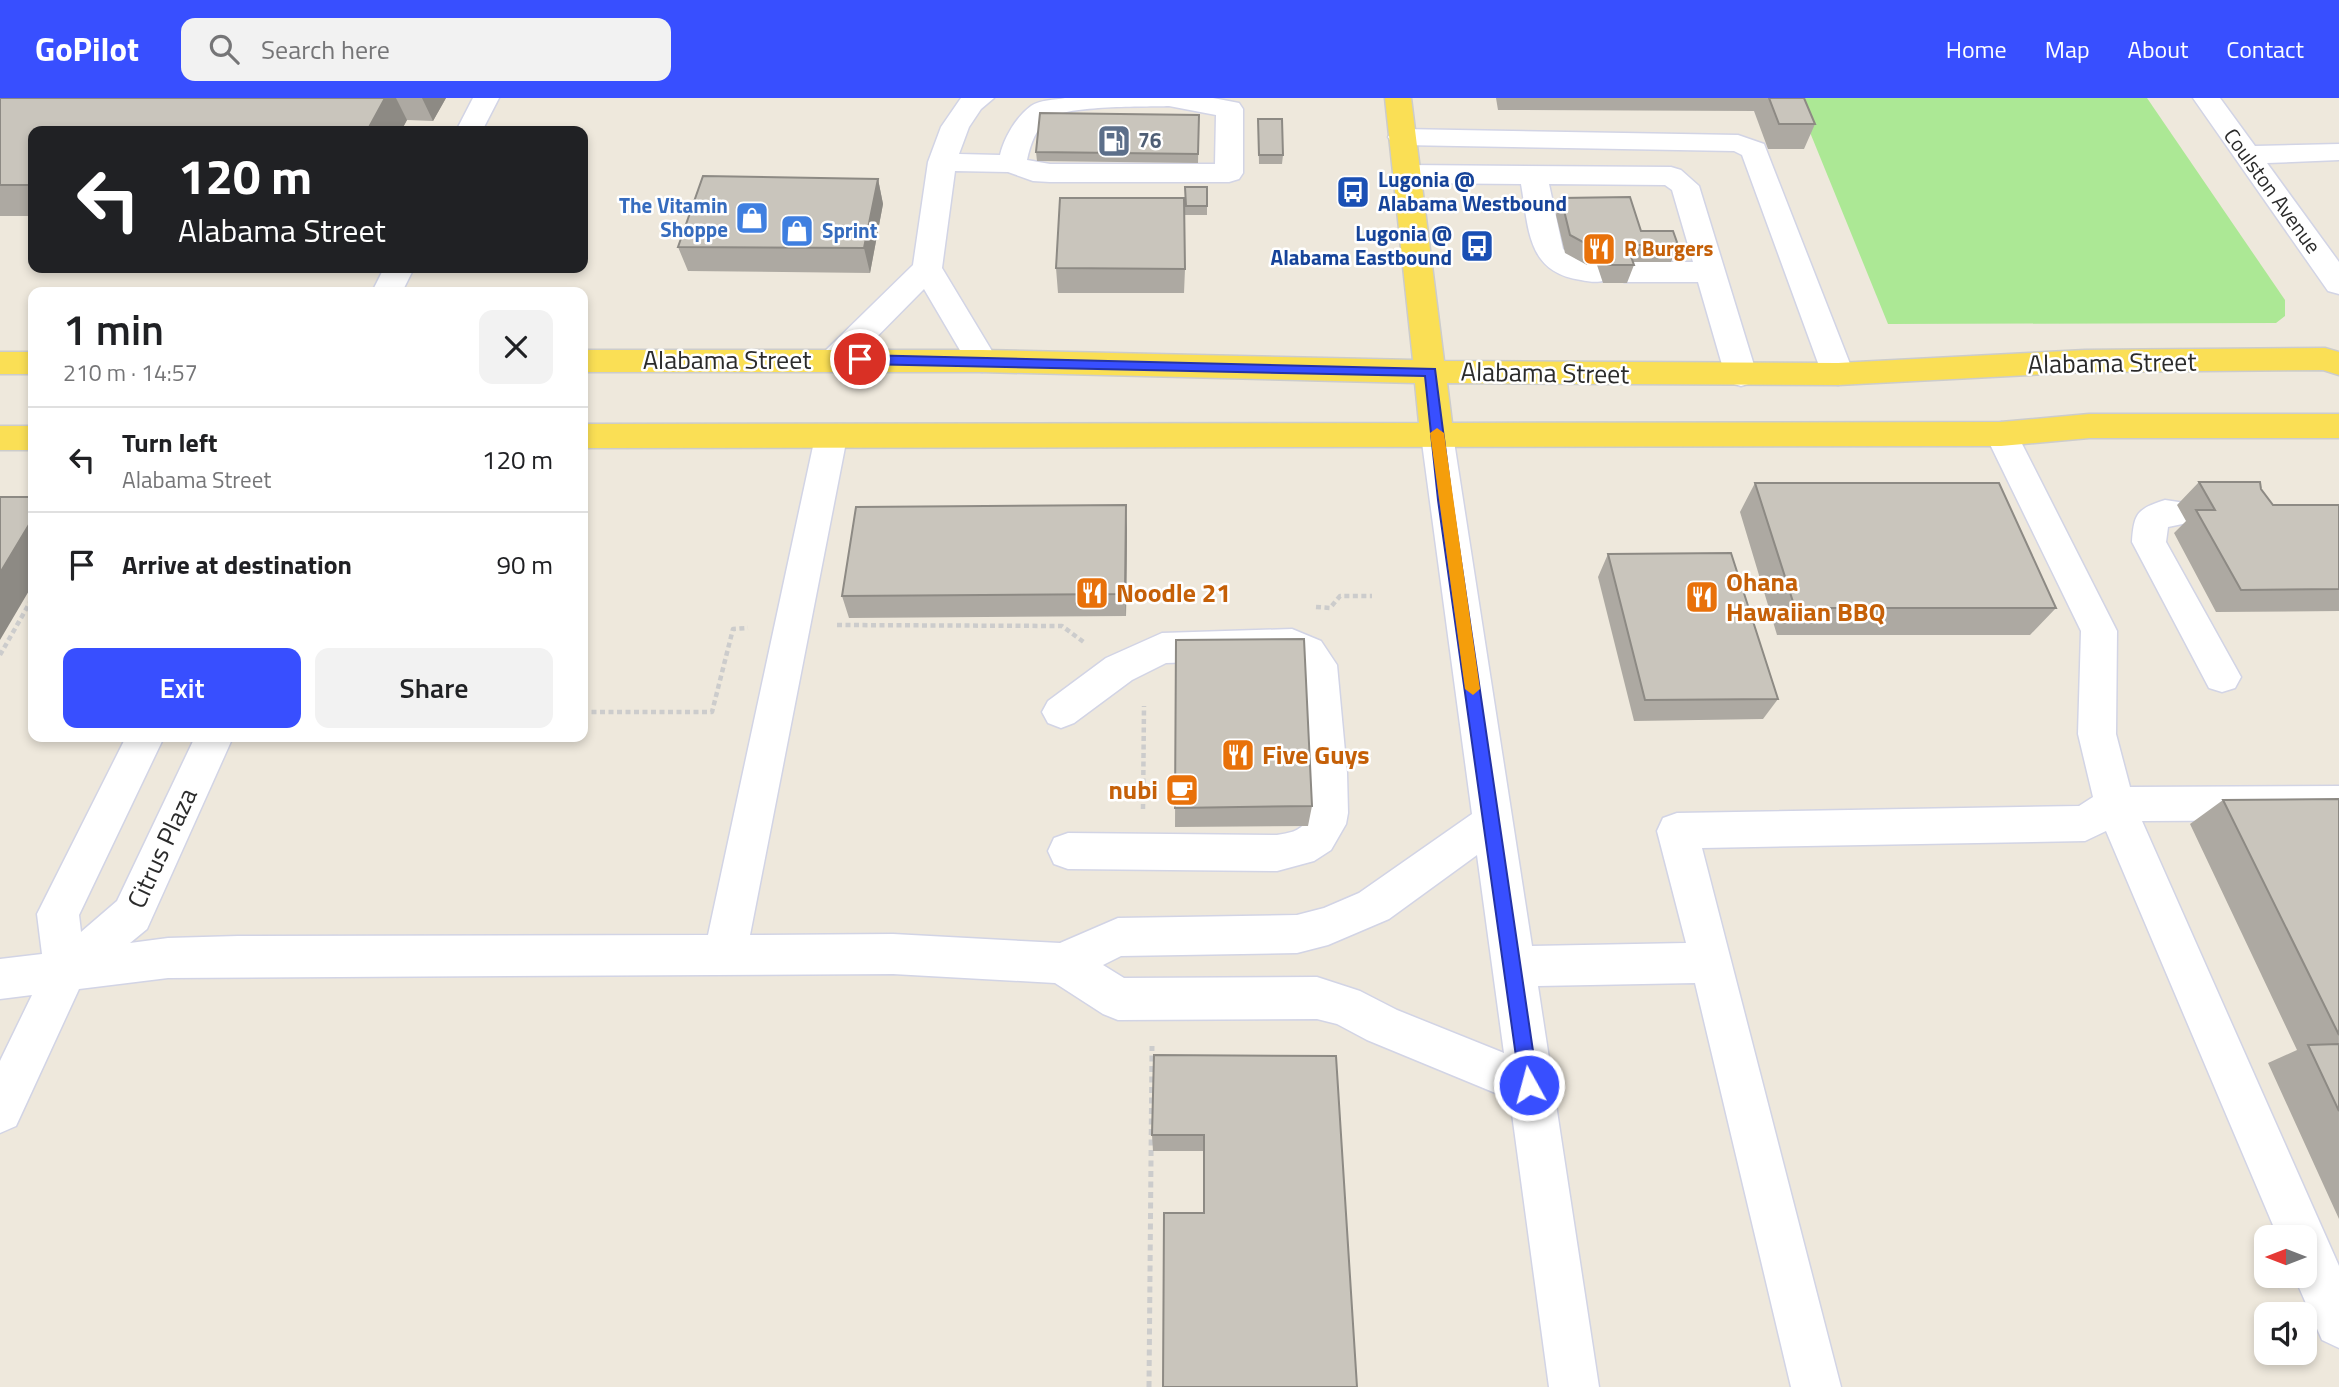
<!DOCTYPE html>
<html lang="en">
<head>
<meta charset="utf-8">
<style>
	:root { --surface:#fff; --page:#f2f2f2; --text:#202124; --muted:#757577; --line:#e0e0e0; --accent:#384fff }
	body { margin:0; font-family:"Titillium Web",sans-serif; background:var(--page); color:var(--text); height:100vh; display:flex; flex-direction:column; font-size:26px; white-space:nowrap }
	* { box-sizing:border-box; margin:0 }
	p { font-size:23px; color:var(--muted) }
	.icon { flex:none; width:38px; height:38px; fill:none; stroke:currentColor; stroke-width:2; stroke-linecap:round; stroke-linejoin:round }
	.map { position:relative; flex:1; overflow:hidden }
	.panel { position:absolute; left:28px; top:189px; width:560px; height:455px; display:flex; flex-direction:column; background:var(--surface); border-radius:14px; box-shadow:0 4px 10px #0003 }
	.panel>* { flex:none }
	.guide { position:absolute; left:28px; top:28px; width:560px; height:147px; border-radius:14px; box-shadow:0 4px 10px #0003; background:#202124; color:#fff; overflow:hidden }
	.needle { width:46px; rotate:270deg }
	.fabs { position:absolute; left:2254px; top:1127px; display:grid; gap:14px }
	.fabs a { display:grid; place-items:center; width:63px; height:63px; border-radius:14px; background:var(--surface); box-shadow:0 4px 10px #0003; font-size:35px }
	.pin { position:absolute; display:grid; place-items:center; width:60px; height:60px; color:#fff; margin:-30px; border:4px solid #fff; border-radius:50%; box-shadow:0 2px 7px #0007 }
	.me { position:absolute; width:77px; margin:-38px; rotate:353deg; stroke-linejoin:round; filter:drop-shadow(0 0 5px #0008) }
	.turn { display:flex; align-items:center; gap:24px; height:147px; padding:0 35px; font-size:32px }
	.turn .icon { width:91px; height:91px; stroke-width:2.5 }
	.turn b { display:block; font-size:49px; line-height:60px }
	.round { display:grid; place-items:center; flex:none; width:74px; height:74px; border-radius:14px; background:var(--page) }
	.summary { display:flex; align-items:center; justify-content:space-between; height:119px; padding:0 35px }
	h1 { font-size:42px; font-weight:600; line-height:52px }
	.cta { display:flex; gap:14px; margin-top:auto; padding:14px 35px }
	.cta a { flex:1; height:80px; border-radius:14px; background:var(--accent); color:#fff; font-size:28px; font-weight:600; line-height:80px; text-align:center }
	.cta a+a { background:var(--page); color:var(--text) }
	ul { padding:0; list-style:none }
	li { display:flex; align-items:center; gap:21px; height:105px; padding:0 35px; border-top:2px solid var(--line) }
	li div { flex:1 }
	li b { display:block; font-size:26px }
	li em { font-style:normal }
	header { display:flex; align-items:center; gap:42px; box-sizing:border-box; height:98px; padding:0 35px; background:var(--accent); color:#fff }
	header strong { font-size:33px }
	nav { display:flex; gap:38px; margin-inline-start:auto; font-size:24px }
	.search { width:490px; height:63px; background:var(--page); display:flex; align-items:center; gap:18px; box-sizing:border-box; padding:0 24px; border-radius:14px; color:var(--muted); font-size:26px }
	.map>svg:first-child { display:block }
	.green { fill:#ace895 }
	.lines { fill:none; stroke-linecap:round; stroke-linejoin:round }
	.minor-casing { stroke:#d2d4e5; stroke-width:3 }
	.major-casing { stroke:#ccc; stroke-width:3 }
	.path-far1 { stroke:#ccc; stroke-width:4.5; stroke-dasharray:5 3.5; stroke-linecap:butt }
	.path { stroke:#ccc; stroke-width:5; stroke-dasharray:6 4.5; stroke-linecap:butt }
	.minor { fill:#fff; fill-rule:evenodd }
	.major { fill:#fadf55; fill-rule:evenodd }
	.wall { fill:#ada9a2 }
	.shaded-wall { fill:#8d8a84 }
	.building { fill:#c9c5bc; stroke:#8d8a84; stroke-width:2 }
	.route { fill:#384fff; stroke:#2433a6; stroke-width:2 }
	.slow { fill:#f59e0b }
	.labels { text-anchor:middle; stroke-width:5; stroke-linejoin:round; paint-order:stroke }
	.far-service-label { font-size:21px; font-weight:bold; fill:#4e5e75; stroke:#fff; text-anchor:start }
	.far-transit-label { font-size:21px; font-weight:bold; fill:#164399; stroke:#fff; text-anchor:start }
	.far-street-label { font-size:21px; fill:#2b2b2b; stroke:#fff }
	.far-shop-label { font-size:21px; font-weight:bold; fill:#366cbe; stroke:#fff; text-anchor:end }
	.far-food-label { font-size:21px; font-weight:bold; fill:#c56008; stroke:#fff; text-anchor:start }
	.street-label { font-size:26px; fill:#2b2b2b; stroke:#fff }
	.food-label { font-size:26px; font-weight:bold; fill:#c56008; stroke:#fff; text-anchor:start }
</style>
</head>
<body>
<header>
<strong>GoPilot</strong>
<div class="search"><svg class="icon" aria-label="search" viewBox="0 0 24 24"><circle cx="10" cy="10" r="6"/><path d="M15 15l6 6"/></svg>Search here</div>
<nav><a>Home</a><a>Map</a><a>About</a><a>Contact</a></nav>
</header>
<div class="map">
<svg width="2339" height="1289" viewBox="0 0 2339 1289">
	<rect width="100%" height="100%" fill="#eee8dc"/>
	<path class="green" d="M1796,0h351l138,202v16l-9,7 -388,1z"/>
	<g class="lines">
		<defs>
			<path id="minor" d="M473,0h26l-17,33h-26z
				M961,0h33l-13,11 -12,18 -10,27 41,1c4,-17 16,-38 31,-49 8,-6 24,-6 34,-8h148l26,5 4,6v64l-4,6 -10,3h-179l-17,-1 -25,-9 -53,-1 -13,97 56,93 -5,8 -11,3 -11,-3 -47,-80 -77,78 -11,3 -11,-3 -5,-8 5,-8 88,-86 15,-103 13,-35zM1169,8l47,9 -1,49h-165l-23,-4c3,-15 9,-33 23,-42 18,-13 95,-11 119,-12z
				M2193,0h27l35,48 84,-2v16l-72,3 72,99v32l-11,-3z
				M1402,31l336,6 26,9 90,230 -5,8 -11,3 -11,-3 -5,-8 -80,-219 -8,-4 -332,-6 -10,-2 -4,-6 4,-6z
				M1407,67l264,2 10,3 18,16 58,189 -5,8 -11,3 -11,-3 -5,-8 -27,-93h-74l-12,-6c-8,8 -21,6 -31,4 -55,-8 -52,-52 -60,-96l-114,-1 -10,-3 -4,-6 4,-6zM1549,86l116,1 7,5 21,72h-69l-12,6 -13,-6 -21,-2 -15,-11z
				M384,170h30l-12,24h-30z
				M2001,324l12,4 4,8 100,197 -1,103 14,53 209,-1v34l-197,1 197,445v82l-17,-8 -28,-64h11v-39h-27l-172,-406 -21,10 -383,7 139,539h-50l-96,-404 -157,3 61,401h-50l-39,-288 -143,-59 -30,-16 -20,-5 -199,1 -15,-6 -48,-31 -162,-9 -725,4 -89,11 -63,137 -16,7v-72l32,-66 -32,4v-40l42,-5 -5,-40 89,-177h38l-85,178 2,17 36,-31 78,-164h38l-86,192 -17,14 38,-5 70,-2 470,-1 107,-498 4,-8 12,-4 12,4 4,8 -97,498 143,-1 167,9 58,-25 179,-3 27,-7 35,-15 113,-79 -51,-379 4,-8 12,-4 12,4 4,8 79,511 154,-3 -29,-112 6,-13 14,-5 402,-7 14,-9 -15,-63 3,-103 -96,-197 4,-8zM1477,757l27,198 -107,-43 -37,-19 -43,-14 -193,1 -21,-13 18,-9 176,-3 31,-8 61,-26z
				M2165,402l27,4 5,9 -5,9 -24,5 -2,15 75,135 -6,11 -13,4 -13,-4 -77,-146c2,-29 5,-33 33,-42z
				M1292,531l29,12 16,24 10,108 1,40 -2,11 -15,26 -17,11 -37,10 -209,-2 -14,-5 -6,-13 6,-13 14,-5 209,2c11,-2 23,-3 29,-14 9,-17 -4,-128 -6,-154l-10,-8 -124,4 -34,17 -58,43 -13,5 -13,-5 -6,-11 6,-11 58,-43 56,-25z"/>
			<path id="major" d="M1385,0h26l33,263 394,2 247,-13 240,-2 14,4v23l-16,-5 -238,2 -247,13 -391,-2 5,40 549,-1 88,-8h250v24h-250l-88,8 -1418,2v-24l836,-1 -4,-40 -433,-11h-399v-22h399l431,10z
				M0,254h33v22h-33z
				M0,328h33v24h-33z"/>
		</defs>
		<use href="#minor" class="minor-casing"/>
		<use href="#major" class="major-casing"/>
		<path class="path-far1" d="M1316,509l14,1 10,-12h32
			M837,527l225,1 23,17
			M0,557l33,-58
			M583,614h129l21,-83 15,-1
			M1143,711l1,-103"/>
		<path class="path" d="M1149,1289l3,-341"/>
		<use href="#minor" class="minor"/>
		<use href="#major" class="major"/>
	</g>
	<path class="wall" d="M0,0h446l-13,23 -26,-1 -6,11h-368v85h-33z
		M1496,0h308l11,26 -11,25h-36l-14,-38 -256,-1z
		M1199,17l-1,48 -161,-2 -1,-9z
		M1258,21l25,36 -1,9h-23z
		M878,81l5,25 -13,69 -182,-2 -10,-24z
		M1185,89h22v28h-22z
		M1561,100l80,33 37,14 -7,17h-38l1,3 -7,18h-24l-6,-18h-10l-22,-12 -9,-38z
		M1056,170l129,1 -1,24h-126z
		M2199,384l62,7 12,16h66v106l-123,1 -42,-79 12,-12 -9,-16z
		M1755,385l301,125 -26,27h-253l-37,-123z
		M1127,430l-1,88 -277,2 -7,-22z
		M1608,456l170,145 -15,20 -129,2 -36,-144z
		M1176,542l136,166 -4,20 -133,1z
		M2339,701v420l-71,-156 29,-13 -107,-226 33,-24z
		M1336,958l21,331 -154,-174v-62h-50l-1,-16z"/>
	<path class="shaded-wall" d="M385,0h11l11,22 -6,11h-34z
		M422,0h24l-13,23z
		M878,81l5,25 -13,69 -6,-25z
		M1126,407l1,23 -1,88 -1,-22z
		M33,420v66l-33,56v-67z"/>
	<path class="building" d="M0,0h385l-18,33h-334v54h-33z
		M1769,0h35l11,26h-36z
		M1040,15l159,2 -1,39 -162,-2z
		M1258,21h24l1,36h-24z
		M703,78l175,3 -14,69 -186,-1z
		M1185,89h22v19h-21z
		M1630,99l11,34h32l5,14h-51l7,20h-26l-5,-18h-11l-22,-12 -9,-37z
		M1060,100h124l1,71 -129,-1z
		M2199,384h61l1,7 12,16h66v84l-98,1 -45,-80h19z
		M1755,385h244l57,125h-261z
		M0,399h33v21l-33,55z
		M1126,407l-1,89 -283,2 14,-89z
		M1731,455l47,146 -133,1 -37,-146z
		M1304,541l8,167 -137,2 1,-168z
		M2339,701v236l-116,-235z
		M2339,946v67l-31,-66z
		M1154,957l182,1 21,331h-194l1,-174h40v-78h-52z"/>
	<path class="route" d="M860,257l575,14 17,131 86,585 -2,6 -7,3 -7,-3 -2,-6 -82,-585 -13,-124 -565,-12 -6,-5z"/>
	<path class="slow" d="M1437,330l7,5 36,256 -7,6 -8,-6 -35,-256z"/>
	<defs>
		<symbol id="fuel-square" viewBox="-11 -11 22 22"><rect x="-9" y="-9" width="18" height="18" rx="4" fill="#5c6f8a" stroke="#fff"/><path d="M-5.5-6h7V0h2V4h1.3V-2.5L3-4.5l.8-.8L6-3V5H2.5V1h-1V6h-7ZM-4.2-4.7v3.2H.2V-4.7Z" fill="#fff"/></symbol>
		<symbol id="bus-square" viewBox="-11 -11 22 22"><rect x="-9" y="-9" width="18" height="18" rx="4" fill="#1a4fb4" stroke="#fff"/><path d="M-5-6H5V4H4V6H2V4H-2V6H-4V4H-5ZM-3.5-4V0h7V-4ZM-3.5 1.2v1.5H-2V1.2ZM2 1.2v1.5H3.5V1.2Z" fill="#fff"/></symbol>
		<symbol id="shop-square" viewBox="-11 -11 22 22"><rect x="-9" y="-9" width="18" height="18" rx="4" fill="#3f7fe0" stroke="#fff"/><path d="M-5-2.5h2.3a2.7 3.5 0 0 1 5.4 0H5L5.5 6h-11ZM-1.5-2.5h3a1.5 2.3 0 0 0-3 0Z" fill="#fff"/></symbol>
		<symbol id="restaurant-square" viewBox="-11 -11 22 22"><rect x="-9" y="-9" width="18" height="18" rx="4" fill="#e8710a" stroke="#fff"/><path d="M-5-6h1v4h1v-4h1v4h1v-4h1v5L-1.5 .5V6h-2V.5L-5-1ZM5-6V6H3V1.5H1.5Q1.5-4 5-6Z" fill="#fff"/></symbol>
		<symbol id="cafe-square" viewBox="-11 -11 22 22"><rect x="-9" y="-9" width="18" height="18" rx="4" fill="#e8710a" stroke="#fff"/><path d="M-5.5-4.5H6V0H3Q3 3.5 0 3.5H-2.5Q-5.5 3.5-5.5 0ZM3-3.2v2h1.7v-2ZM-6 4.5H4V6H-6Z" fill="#fff"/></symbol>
	</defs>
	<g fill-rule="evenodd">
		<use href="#fuel-square" x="1095" y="24" width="38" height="38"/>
		<use href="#bus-square" x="1334" y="75" width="38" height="38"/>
		<use href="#shop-square" x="733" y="101" width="38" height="38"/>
		<use href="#shop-square" x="778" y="114" width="38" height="38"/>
		<use href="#bus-square" x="1458" y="129" width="38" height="38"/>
		<use href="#restaurant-square" x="1580" y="132" width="38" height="38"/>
		<use href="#restaurant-square" x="1073" y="476" width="38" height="38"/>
		<use href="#restaurant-square" x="1683" y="480" width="38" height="38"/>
		<use href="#restaurant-square" x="1219" y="638" width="38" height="38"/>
		<use href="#cafe-square" x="1163" y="673" width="38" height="38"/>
	</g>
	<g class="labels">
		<g class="far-service-label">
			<text x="1138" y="50">76</text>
		</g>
		<g class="far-transit-label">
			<text x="1378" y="89">Lugonia @<tspan x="1378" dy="24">Alabama Westbound</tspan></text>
			<text x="1452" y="143" text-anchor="end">Lugonia @<tspan x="1452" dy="24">Alabama Eastbound</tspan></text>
		</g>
		<g class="far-street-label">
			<text transform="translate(2272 93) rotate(54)" y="7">Coulston Avenue</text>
		</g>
		<g class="far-shop-label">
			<text x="728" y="115">The Vitamin<tspan x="728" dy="24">Shoppe</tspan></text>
			<text x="822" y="140" text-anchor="start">Sprint</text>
		</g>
		<g class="far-food-label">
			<text x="1624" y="158">R Burgers</text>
		</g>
		<g class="street-label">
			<text x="727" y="271">Alabama Street</text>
			<text transform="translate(2112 265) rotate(-1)" y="9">Alabama Street</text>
			<text transform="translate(1545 275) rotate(1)" y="9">Alabama Street</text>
			<text transform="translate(162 750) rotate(-65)" y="9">Citrus Plaza</text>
		</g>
		<g class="food-label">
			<text x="1726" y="493">Ohana<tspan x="1726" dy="30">Hawaiian BBQ</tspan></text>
			<text x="1116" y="504">Noodle 21</text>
			<text x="1262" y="666">Five Guys</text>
			<text x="1158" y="701" text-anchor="end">nubi</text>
		</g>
	</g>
</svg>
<div class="fabs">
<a><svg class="needle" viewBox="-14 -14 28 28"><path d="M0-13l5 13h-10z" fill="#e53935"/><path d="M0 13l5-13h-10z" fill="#757577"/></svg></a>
<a><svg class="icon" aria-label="sound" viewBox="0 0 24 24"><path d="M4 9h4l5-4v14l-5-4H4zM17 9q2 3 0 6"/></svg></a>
</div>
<div class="pin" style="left:860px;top:261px;background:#d93025"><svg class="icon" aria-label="arrive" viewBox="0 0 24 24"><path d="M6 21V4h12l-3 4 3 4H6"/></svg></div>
<svg class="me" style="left:1529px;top:987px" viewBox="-20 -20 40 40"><circle r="17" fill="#384fff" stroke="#fff" stroke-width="3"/><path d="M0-11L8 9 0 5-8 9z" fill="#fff"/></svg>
<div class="guide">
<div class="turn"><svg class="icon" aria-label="left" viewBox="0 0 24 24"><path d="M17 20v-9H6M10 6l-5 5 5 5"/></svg><div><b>120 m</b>Alabama Street</div></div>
</div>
<section class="panel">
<div class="summary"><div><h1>1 min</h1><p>210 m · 14:57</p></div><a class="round"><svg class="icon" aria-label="close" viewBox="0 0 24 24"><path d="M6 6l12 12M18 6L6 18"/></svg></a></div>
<ul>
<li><svg class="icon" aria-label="left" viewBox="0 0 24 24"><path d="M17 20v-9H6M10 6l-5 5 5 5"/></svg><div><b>Turn left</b><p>Alabama Street</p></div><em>120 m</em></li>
<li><svg class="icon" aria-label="arrive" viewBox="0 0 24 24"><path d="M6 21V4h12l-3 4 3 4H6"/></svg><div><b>Arrive at destination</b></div><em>90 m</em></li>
</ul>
<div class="cta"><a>Exit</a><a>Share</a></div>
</section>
</div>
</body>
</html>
